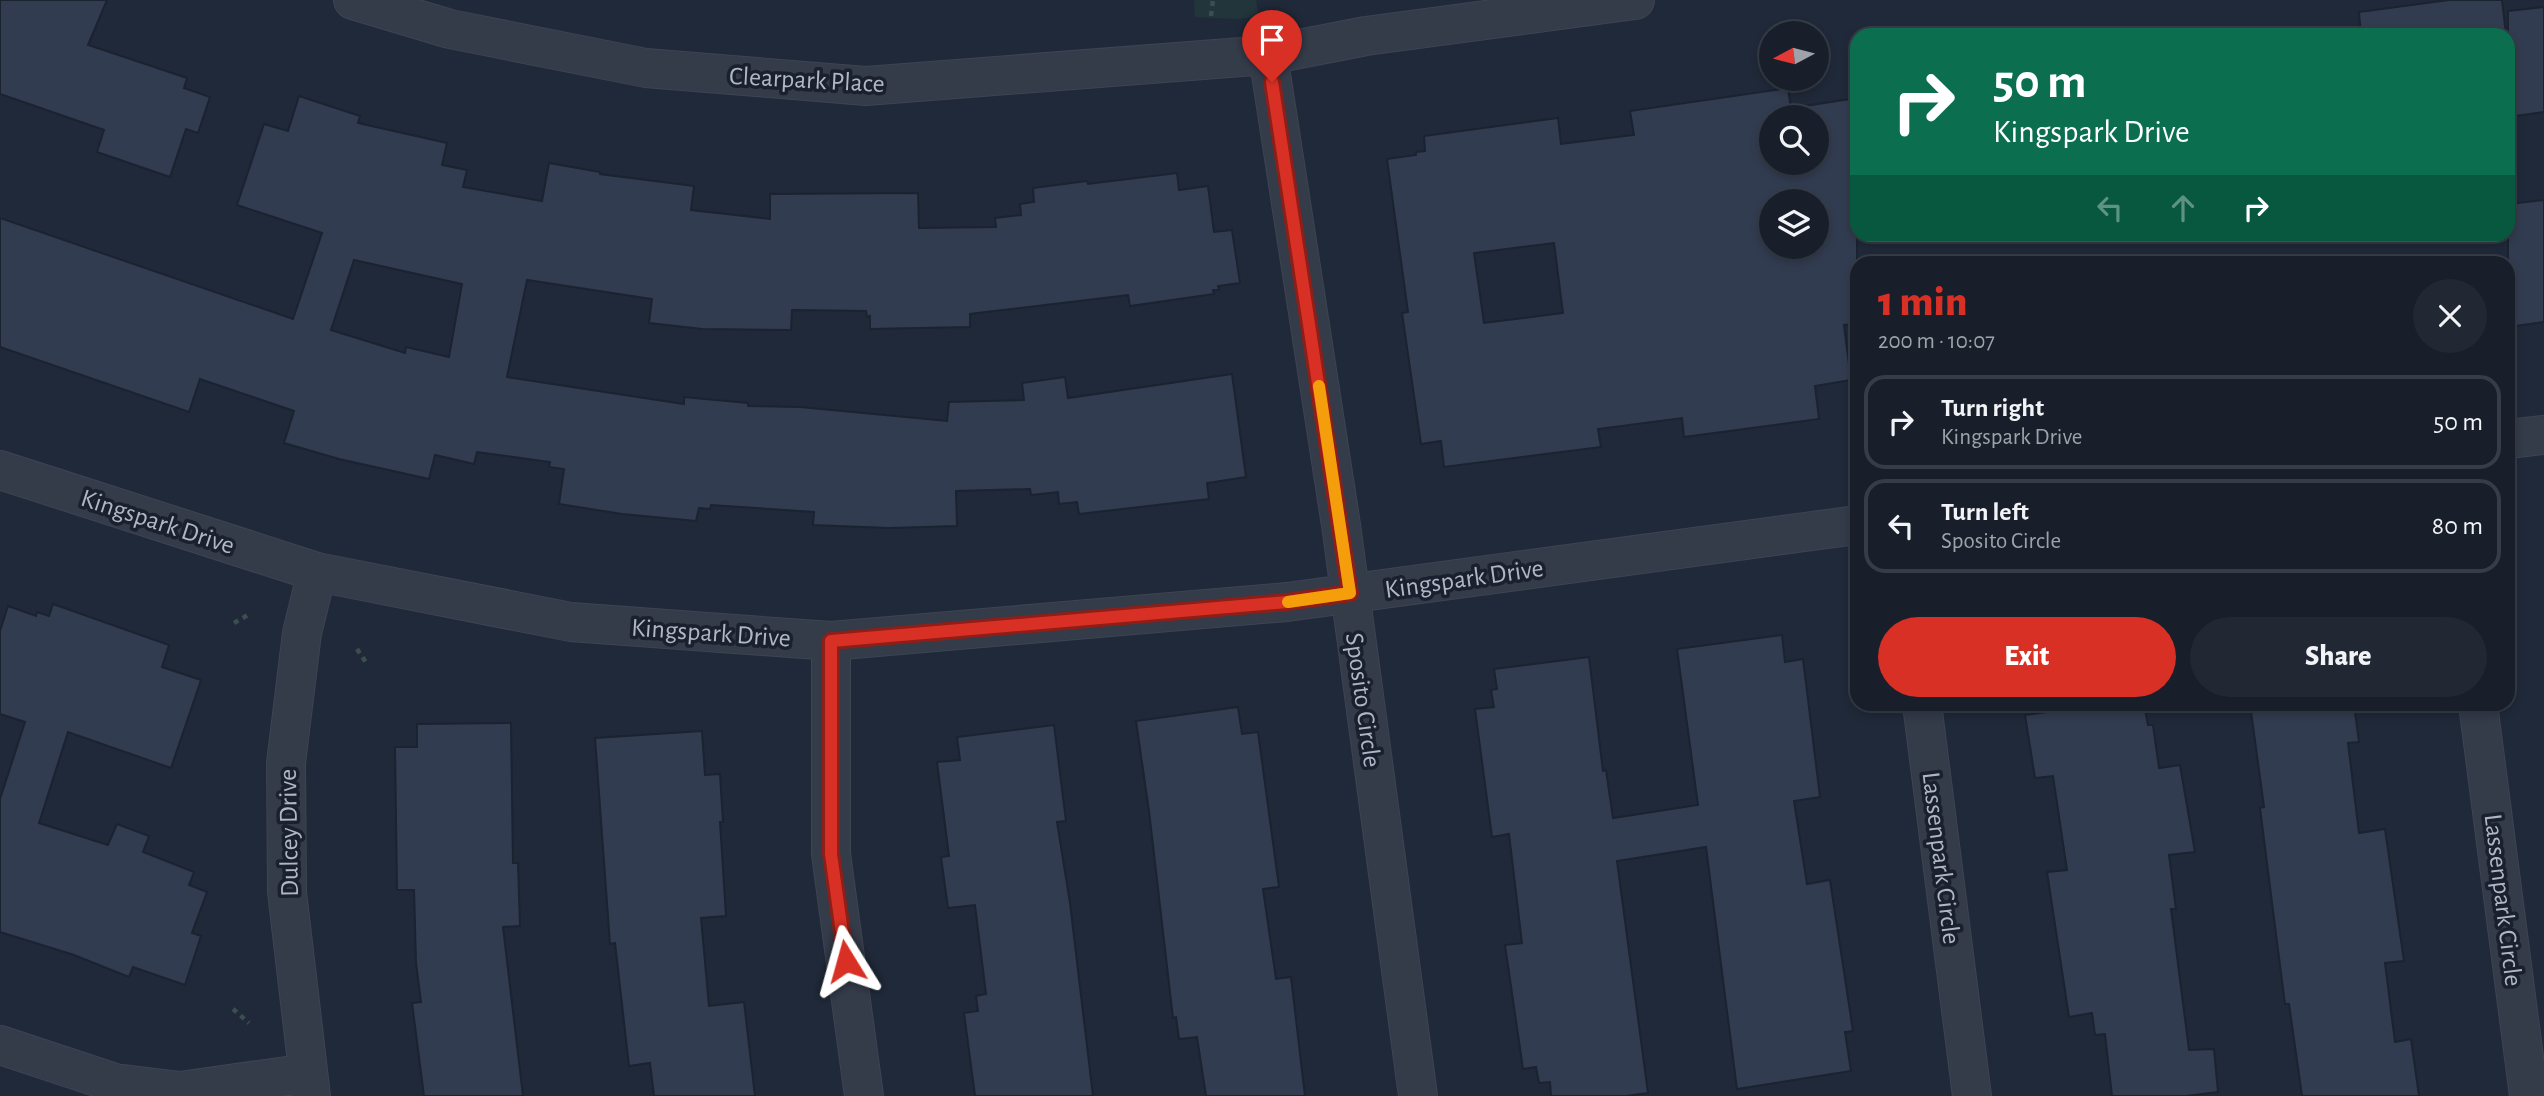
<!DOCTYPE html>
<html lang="en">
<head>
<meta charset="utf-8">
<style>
	:root { --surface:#181f2b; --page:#212733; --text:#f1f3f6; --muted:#9fa2a9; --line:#363d47; --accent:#d93025 }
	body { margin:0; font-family:"Alegreya Sans",sans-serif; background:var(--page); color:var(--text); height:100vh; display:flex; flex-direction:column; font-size:26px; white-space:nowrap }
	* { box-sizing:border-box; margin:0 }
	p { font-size:23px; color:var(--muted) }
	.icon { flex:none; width:38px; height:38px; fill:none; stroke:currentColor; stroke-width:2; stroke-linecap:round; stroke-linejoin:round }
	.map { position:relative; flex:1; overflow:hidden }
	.details { position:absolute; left:1850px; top:256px; width:665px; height:455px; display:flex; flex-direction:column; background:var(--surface); border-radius:21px; box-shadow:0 4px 10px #0003,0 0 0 2px var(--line) }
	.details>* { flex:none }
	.hud { position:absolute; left:1850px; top:28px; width:665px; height:214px; border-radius:21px; box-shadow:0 4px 10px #0003,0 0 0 2px var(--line); background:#0b6e4f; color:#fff; overflow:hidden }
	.needle { width:46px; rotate:263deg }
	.controls { position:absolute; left:1759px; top:21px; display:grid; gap:14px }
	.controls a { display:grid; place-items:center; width:70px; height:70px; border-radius:50%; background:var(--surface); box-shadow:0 4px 10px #0003,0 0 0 2px var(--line); font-size:35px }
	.pin { position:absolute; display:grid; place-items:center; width:60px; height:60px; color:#fff; margin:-72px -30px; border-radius:50% 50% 50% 0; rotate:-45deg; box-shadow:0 0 7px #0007 }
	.pin .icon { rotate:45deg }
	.me { position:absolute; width:77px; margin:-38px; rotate:352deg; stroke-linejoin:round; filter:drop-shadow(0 0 5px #0008) }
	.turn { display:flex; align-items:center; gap:24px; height:147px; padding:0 28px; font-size:32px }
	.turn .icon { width:91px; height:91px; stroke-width:2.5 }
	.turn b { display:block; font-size:49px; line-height:60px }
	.lanes { display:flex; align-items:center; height:66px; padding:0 28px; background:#0003; justify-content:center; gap:35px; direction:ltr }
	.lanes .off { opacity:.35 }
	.round { display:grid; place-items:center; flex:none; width:74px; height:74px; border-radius:37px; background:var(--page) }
	.overview { display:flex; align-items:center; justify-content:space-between; height:119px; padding:0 28px }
	h1 { font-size:42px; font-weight:800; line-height:52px; color:var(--accent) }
	.primary-button { display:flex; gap:14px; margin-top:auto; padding:14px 28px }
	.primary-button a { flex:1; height:80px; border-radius:42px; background:var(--accent); color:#fff; font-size:28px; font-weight:800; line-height:80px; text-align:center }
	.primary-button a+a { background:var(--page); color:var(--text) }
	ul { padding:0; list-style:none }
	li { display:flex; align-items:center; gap:21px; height:94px; margin:0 14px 10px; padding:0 14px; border:4px solid var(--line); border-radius:21px }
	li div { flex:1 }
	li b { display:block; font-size:26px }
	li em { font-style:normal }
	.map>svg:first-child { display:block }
	.green { fill:#22353a }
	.building { fill:#323c50; stroke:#1b2230; stroke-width:2; fill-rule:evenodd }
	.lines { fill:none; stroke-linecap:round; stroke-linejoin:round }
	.minor-casing { stroke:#3d4453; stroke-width:40 }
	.path { stroke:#3b4f52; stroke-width:4.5; stroke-dasharray:5 5; stroke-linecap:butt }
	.minor { stroke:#343b49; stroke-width:38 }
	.route-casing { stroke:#8d1f18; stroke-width:18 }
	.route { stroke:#d93025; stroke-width:12 }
	.slow { stroke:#f59e0b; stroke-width:12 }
	.labels { text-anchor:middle; stroke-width:7; stroke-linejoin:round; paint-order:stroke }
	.street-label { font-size:26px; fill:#afb6c6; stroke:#1a202e }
</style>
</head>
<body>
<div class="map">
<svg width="2544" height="1096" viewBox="0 0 2544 1096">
	<rect width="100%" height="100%" fill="#202939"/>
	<path class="green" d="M1194,0h62l3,17 -22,2 -42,-2z"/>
	<path class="building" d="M0,0h107l-19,45 99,33 -3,10 26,9 -12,36 -12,-4 -16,48 -73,-25 7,-22 -104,-36z
		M2449,0h53l4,35h-145l-2,-23z
		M2544,7v105l-36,5v-106z
		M1788,88l3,20 66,-10v226l-13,1 7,55 -36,6 4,33 -135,18 -2,-19 -84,11 3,18 -157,20 -3,-26 -20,3 -19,-131 6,-1 -21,-153 29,-4v-3l9,-1 -1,-15 134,-18 3,26 73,-9 -4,-24zM1771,117h45v46h-45zM1771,201h45v46h-45zM1554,243l9,70 -79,10 -10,-70z
		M299,96l61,20 -2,7 89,20 -5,22 25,5 -4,17 79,14 7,-38 51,9v2l94,12 -3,24 79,9v-25l148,-1 1,35 77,-1 -1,-9 26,-3 -1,-11 14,-2 -1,-14 54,-7 1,3 89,-11 2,17 29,-4 6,46 18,-2 8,53 -22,3 1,4h-6l1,4 -84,12 -2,-11 -158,19v13l-100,2v-13l-3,1 -1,-6 -74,-1 -1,20 -89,-1 -53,-6 3,-24 -125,-19 -20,97 177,27v-7l64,6v3l52,1 147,14 2,-19 75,-2 -2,-17 43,-6 3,21 164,-24 14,103 -39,6 2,16 -130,15 -2,-12 -18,2 -1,-12 -27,3 -1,-6 -74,2 1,35 -68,2 -76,-3 1,-13 -103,-7 -1,4 -11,-1 -3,13 -74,-7 -63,-10 5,-35 -15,-2 1,-5 -73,-10 -3,12 -39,-9 -6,24 -90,-20 -55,-16 10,-32 -94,-32 -11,33 -189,-65v-129l293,101 29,-86 -85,-28 27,-81 24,7zM354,260l108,24 -13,73 -43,-10 -1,6 -74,-23z
		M2544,200v122l-36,5v-123z
		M53,604l116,41 -7,22 39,13 -30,88 -103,-36 -29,91 69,22 9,-21 32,12 -6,16 51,20 -5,13 18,7 -15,41 9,3 -16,49 -52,-18 -4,10 -55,-22 -74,-23v-133l25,-77 -25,-8v-83l8,-25 28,10 1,-4 12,4z
		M1782,635l3,27 18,-3 17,138 -26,4 13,83 23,-4 23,151 -8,1 6,39 -114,18 -31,-242 -89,14 31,232 -22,3h-75l-1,-14 -11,1 -3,-16 -13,2 -18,-124 17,-2 -13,-109 -17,3 -17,-128 19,-2 -3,-17 6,-1 -3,-20 95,-12 14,114 3,-1 7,48 85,-13 -21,-156z
		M2106,704h38l4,21h5l6,43 21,-3 15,87 -26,3 7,54h-5l18,141 25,-1 4,43 -32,4h-74l-7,-62 -10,1 -3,-22 -23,4 -22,-145 20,-2 -14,-94 -18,2 -10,-63z
		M2250,704h104l5,38 -11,1 11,90 26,-4 19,132 -19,2 10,79 16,-3 8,57h-117l-13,-92h-4l-8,-62 -17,-134 4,-1z
		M1238,707l4,27 16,-2 21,155 -16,2 13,90 15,-2 14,119h-99l-9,-59 -18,2 -3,-22 -3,1 -24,-207 -13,-90z
		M511,723l2,140h5l2,63 -17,1 20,169h-99l-12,-93 9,-1 -5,-39 -2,-73h-17l-2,-143h22v-23z
		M1054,725l12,96 -9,1 13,81 23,193h-118l-11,-83 14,-2 -2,-15 10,-2 -11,-89 -27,3 -7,-51 8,-1 -12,-94 23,-2 -3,-23z
		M702,731l3,44 15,-1 3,48h-3l6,94 -25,2 8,88 35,-4 11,94h-101l-4,-33 -21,3 -14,-123 -5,1 -15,-206z"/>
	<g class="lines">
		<defs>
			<path id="minor" d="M353,0l97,29 196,39 220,18 402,-31 98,-19 269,-36
				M1268,55l73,470 77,571
				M2508,439l36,-4
				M0,470l317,102 254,50 260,19 456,-39 570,-77
				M831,641v213l33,242
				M1922,704l50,392
				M2478,704l51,392
				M0,1045l115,38 65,8 128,-18
				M311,1096l-24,-204 -1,-129 16,-130 15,-61"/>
		</defs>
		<use href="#minor" class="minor-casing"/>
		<path class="path" d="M1211,16l2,-16
			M234,623l14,-8
			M357,649l10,15
			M233,1009l16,14"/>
		<use href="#minor" class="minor"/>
	</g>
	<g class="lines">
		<defs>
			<path id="route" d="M846,961l-15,-107v-213l456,-39 63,-9 -78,-511"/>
		</defs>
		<use href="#route" class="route-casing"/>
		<use href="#route" class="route"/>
		<path class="slow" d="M1288,602l62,-9 -31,-207"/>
	</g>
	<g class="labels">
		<g class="street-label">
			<text transform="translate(807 79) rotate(3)" y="9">Clearpark Place</text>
			<text transform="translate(158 521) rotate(18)" y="9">Kingspark Drive</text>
			<text transform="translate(1464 578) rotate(-8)" y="9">Kingspark Drive</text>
			<text transform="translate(711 632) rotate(4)" y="9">Kingspark Drive</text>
			<text transform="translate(1364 700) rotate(82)" y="9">Sposito Circle</text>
			<text transform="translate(288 833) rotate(-91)" y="9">Dulcey Drive</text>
			<text transform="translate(1942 858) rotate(83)" y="9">Lassenpark Circle</text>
			<text transform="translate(2504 900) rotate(83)" y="9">Lassenpark Circle</text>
		</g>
	</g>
</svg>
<div class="controls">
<a><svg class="needle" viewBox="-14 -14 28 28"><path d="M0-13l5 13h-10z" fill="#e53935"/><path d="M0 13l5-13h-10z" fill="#9fa2a9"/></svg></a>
<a><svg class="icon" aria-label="search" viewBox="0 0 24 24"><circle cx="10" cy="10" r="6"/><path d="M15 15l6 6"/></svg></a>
<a><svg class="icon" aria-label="layers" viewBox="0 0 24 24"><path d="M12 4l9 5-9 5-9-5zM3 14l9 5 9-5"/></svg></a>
</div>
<div class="pin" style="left:1272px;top:82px;background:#d93025"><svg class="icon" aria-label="arrive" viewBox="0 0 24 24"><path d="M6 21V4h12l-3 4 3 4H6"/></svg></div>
<svg class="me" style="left:846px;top:961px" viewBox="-20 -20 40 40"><path d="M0-17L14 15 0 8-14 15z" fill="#d93025" stroke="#fff" stroke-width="4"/></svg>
<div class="hud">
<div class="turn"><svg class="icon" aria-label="right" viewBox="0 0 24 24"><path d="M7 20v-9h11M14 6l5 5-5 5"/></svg><div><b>50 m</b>Kingspark Drive</div></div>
<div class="lanes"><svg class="icon off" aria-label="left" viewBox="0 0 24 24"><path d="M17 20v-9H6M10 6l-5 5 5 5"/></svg><svg class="icon off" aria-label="ahead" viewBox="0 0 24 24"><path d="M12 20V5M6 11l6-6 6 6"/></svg><svg class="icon" aria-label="right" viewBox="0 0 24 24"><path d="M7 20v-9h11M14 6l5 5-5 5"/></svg></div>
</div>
<section class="details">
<div class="overview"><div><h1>1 min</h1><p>200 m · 10:07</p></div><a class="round"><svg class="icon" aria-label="close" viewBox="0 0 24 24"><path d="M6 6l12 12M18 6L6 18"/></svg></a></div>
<ul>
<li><svg class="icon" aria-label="right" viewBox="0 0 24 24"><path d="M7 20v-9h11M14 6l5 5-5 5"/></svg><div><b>Turn right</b><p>Kingspark Drive</p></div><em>50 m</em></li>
<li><svg class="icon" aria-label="left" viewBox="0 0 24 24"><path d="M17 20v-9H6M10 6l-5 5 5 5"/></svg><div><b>Turn left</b><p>Sposito Circle</p></div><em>80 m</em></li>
</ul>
<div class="primary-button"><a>Exit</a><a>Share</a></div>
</section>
</div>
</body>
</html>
